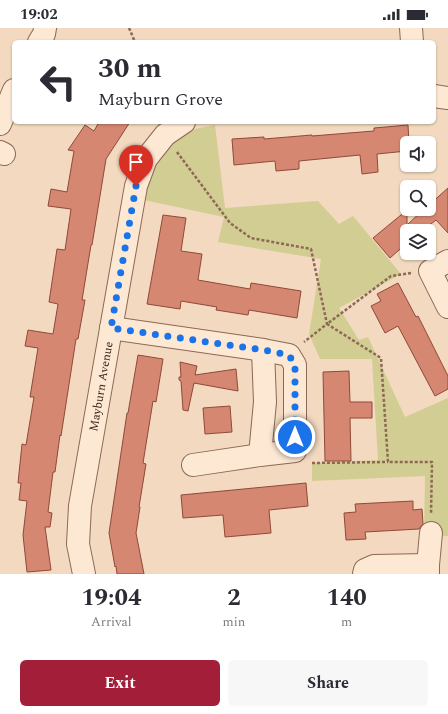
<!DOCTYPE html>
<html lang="en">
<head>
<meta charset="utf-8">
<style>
	:root { --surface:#fff; --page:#f7f7f7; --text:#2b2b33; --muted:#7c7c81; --accent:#a31f39 }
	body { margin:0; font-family:Spectral,serif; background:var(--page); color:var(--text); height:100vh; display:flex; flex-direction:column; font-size:15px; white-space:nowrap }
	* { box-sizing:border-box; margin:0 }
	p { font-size:13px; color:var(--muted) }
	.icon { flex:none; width:22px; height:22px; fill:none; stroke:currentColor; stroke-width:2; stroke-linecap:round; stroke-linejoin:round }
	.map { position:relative; height:546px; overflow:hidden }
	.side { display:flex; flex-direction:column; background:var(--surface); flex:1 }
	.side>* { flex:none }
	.top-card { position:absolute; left:12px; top:12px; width:424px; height:84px; border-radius:6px; box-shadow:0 1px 3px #0004; background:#fff; color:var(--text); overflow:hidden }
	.tools { position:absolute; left:400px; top:108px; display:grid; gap:8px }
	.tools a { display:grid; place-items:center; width:36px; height:36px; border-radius:6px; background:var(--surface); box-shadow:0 1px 3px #0004; font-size:20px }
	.pin { position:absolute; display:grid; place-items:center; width:34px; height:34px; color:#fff; margin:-41px -17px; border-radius:50% 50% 50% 0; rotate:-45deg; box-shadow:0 0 4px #0007 }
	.pin .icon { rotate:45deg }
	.me { position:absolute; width:44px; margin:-22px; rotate:0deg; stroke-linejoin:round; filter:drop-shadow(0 0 3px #0008) }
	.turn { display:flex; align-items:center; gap:14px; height:84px; padding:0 20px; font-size:18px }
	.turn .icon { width:52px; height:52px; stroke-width:2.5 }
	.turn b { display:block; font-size:28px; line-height:34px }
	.eta { display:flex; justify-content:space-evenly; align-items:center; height:68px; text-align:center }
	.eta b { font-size:24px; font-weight:700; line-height:28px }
	.action { display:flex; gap:8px; margin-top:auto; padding:8px 20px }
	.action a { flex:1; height:46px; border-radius:6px; background:var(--accent); color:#fff; font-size:16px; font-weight:700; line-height:46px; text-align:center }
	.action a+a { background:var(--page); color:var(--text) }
	.status { display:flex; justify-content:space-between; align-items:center; height:28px; padding:0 20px; background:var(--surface); direction:ltr }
	.status svg { height:11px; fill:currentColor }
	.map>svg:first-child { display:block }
	.green { fill:#d2cd92 }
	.building { fill:#d58771; stroke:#8f4a39 }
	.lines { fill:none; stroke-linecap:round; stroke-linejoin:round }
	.minor-casing { stroke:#8d6855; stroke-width:24 }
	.path { stroke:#8d6855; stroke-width:2.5; stroke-dasharray:3 2; stroke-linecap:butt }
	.minor { stroke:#fce8d3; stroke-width:22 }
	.route { stroke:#1a73e8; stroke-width:7; stroke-dasharray:0 12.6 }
	.labels { text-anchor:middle; stroke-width:4; stroke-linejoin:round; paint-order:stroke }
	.street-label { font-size:12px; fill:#3b251b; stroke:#f9e5d0 }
</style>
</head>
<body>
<div class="status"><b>19:02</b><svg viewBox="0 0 49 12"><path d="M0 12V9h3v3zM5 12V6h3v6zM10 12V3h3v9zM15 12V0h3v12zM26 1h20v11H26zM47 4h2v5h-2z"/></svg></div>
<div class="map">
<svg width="448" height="546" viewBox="0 0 448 546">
	<rect width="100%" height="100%" fill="#f2d9bf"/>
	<path class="green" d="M215,97l10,83 93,-7 21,23 14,-8 48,58 -62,34 20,32 9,-3 37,80 43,-19v138l-24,1 1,-61 -113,5v-18l66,-3 -6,-101h-52l-11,-25 12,-75 -103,-17 6,-25 -80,-17 5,-20 7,-19 18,-21 16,-10z"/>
	<path class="building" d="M99,94h31l-24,37 -14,86h-1l-9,55h3l-7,39h-2l-15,97 -1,-1 -5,37h-2l-5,40 4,1 -2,14h-5l6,43 -24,2 -4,-37 4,-34 -8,-1 2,-17h-3l4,-39 4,1 8,-48h-4l8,-49 -13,-2 3,-16 25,4 5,-30 -9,-2 8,-53 8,1 6,-41 -23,-3 3,-17 16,3 7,-41 -6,-1 17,-25 9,6z
		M408,97l1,18h-2v8l-30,3 1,18 -16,2 -2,-19 -61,6v8l-23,2 -1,-10 -41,4 -2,-26 32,-2v2l48,-4v1l62,-5v-3z
		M448,160v45l-12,-13 -14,11h-15v12l-17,15 -17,-20 34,-28v15l17,-16h5v-4z
		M163,187l23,3 -5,33 21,3 -4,26 52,9 1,-6 50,8 -4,27 -48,-8 -1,5 -32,-5 1,-3 -36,-6 -1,8 -33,-5z
		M398,255l18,34 2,-1 30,60v13l-13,7 -37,-70 -13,7 -14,-27 10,-5 -4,-7z
		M138,327l25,4 -7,43 -3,-1 -10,62 3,1 -7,43h1l-4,26 8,41h-27l-1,-8 -1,1 -6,-34 18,-120h1z
		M180,334l17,4 -2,9 41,-6 2,22 -44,-8 -6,28 -5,-1 -2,-29 -2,-1v-3h2z
		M349,343l1,31h22v16h-22l1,43h-26l-2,-89z
		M230,378l2,26 -27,2 -2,-26z
		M306,455l2,23 -39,4 2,23 -46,4 -2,-22 -40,3 -2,-23z
		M413,473v9l9,-1 1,15 -2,2 -2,3 -54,3 1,7 -20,1 -2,-27 12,-1 -1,-8z"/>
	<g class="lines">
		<defs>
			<g id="minor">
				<path d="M411,0l1,14"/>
				<path d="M39,14l5,-8 1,-6"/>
				<path d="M434,68l14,2"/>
				<path d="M0,96l14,-34"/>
				<path d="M0,124l4,2"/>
				<path d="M448,233l-18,10 18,36"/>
				<path d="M111,300l152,22 26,5 6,10v86l-35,4 -67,10"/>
				<path d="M260,427l5,-53 -2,-52"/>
				<path id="s1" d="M84,546l-6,-30 2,-38 56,-320 10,-27 19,-24 19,-13"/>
				<path d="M364,546l1,-4 9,-4 54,-1"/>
				<path d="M428,546v-9l3,-32"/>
			</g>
		</defs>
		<use href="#minor" class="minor-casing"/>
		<path class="path" d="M129,0l6,14
			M177,124l53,71 21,15 60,11 16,75 -23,18
			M411,245l-20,3 -64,48 54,34 7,104h44l-1,52
			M312,435l76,-1"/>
		<use href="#minor" class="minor"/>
	</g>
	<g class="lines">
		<path class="route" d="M136,158l-25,142 152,22 26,5 6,10v72"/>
	</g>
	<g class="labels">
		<g class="street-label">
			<text dy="4" stroke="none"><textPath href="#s1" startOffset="190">Mayburn Avenue</textPath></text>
		</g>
	</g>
</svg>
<div class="tools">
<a><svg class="icon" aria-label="sound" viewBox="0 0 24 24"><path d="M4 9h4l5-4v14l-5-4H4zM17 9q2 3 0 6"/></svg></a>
<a><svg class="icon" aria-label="search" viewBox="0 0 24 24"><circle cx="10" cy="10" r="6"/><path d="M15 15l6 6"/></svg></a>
<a><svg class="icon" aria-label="layers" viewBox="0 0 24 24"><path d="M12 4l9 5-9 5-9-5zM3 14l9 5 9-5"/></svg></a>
</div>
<div class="pin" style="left:136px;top:158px;background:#d93025"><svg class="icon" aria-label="arrive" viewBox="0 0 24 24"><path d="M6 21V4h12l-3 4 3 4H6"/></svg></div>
<svg class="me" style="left:295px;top:409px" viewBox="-20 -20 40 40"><circle r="17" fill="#1a73e8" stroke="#fff" stroke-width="3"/><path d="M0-11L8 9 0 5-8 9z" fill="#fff"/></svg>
<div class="top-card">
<div class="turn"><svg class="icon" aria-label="left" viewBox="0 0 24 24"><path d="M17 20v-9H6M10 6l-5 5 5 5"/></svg><div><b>30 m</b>Mayburn Grove</div></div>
</div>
</div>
<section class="side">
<div class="eta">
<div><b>19:04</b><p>Arrival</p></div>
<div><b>2</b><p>min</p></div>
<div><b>140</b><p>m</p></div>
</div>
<div class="action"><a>Exit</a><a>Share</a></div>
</section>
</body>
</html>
